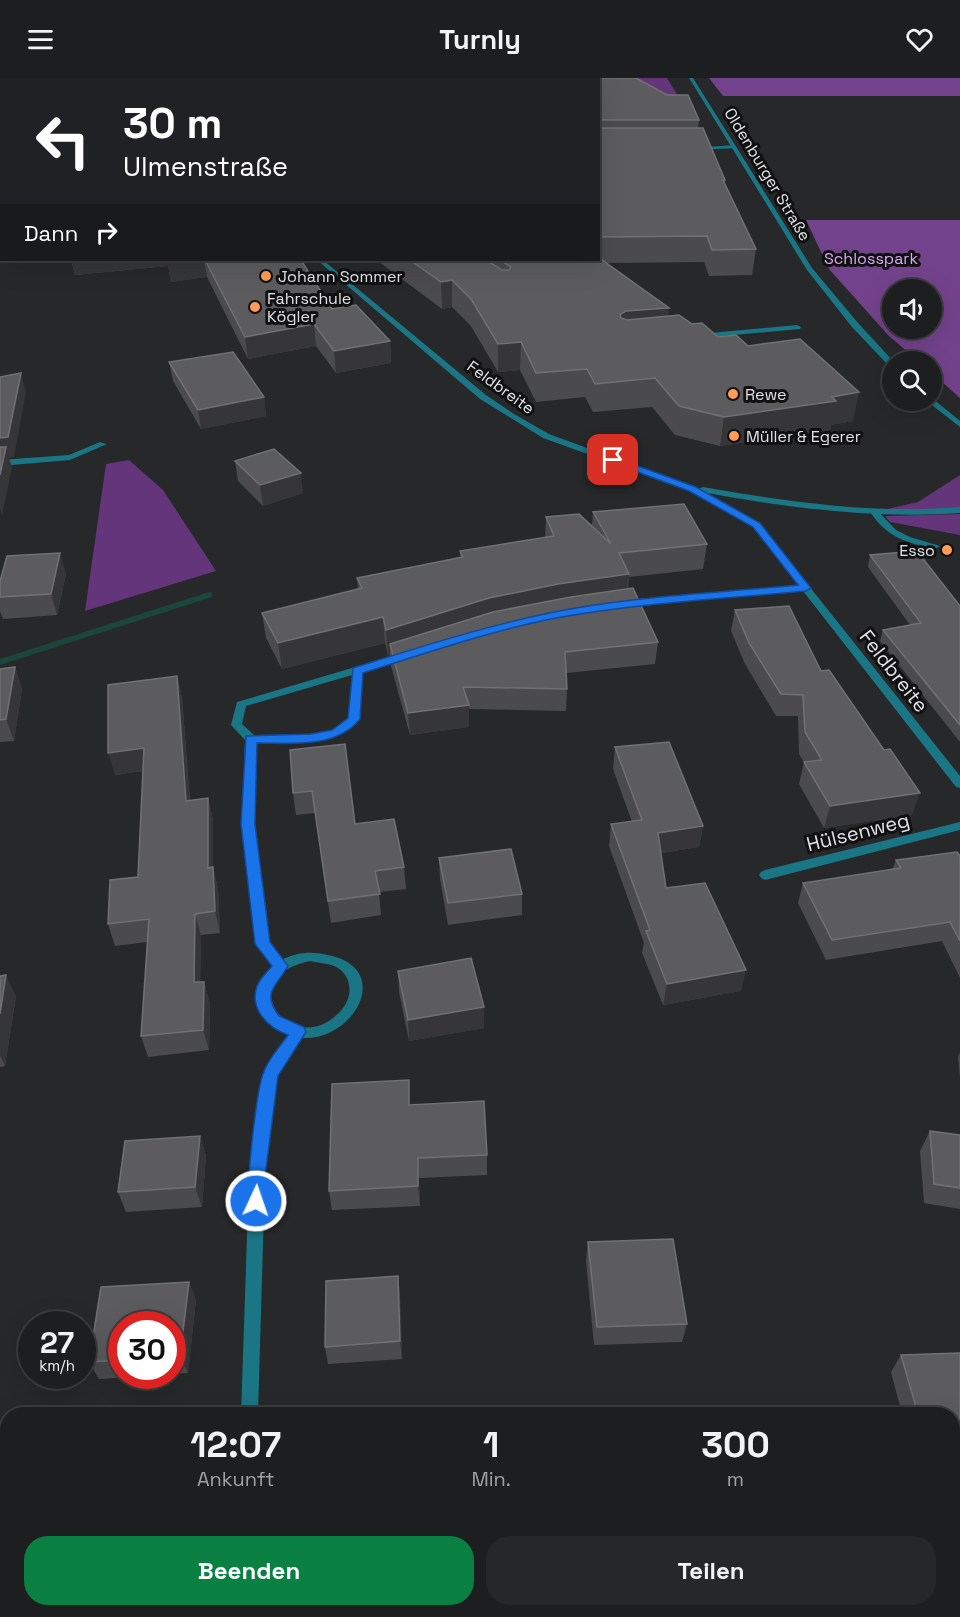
<!DOCTYPE html>
<html lang="de">
<head>
<meta charset="utf-8">
<style>
	:root { --surface:#1c1e20; --page:#252729; --text:#f1f3f6; --muted:#a0a2a5; --line:#3a3c3e; --accent:#0b8043 }
	body { margin:0; font-family:"Space Grotesk",sans-serif; background:var(--page); color:var(--text); height:100vh; display:flex; flex-direction:column; font-size:22px; white-space:nowrap }
	* { box-sizing:border-box; margin:0 }
	p { font-size:20px; color:var(--muted) }
	.icon { flex:none; width:33px; height:33px; fill:none; stroke:currentColor; stroke-width:2; stroke-linecap:round; stroke-linejoin:round }
	.map { position:relative; flex:1; overflow:hidden }
	.drawer { position:absolute; left:0px; top:1329px; width:960px; height:210px; display:flex; flex-direction:column; background:var(--surface); border-radius:24px 24px 0 0; box-shadow:0 6px 24px #0002,0 0 0 2px var(--line) }
	.drawer>* { flex:none }
	.top-card { position:absolute; left:0px; top:0px; width:600px; height:183px; box-shadow:0 6px 24px #0002,0 0 0 2px var(--line); background:#202124; color:#fff; overflow:hidden }
	.buttons { position:absolute; left:882px; top:201px; display:grid; gap:12px }
	.buttons a { display:grid; place-items:center; width:60px; height:60px; border-radius:50%; background:var(--surface); box-shadow:0 6px 24px #0002,0 0 0 2px var(--line); font-size:30px }
	.speed { position:absolute; left:18px; top:1233px; display:flex; gap:12px; font-size:30px; font-weight:700; text-align:center }
	.speed>* { display:grid; place-content:center; width:78px; height:78px; border-radius:50%; background:var(--surface); box-shadow:0 6px 24px #0002,0 0 0 2px var(--line); line-height:1 }
	.speed small { font-size:15px; font-weight:400 }
	.speed .limit { border:9px solid #d22; background:#fff; color:#111 }
	.pin { position:absolute; display:grid; place-items:center; width:51px; height:51px; color:#fff; margin:-26px; border-radius:12px; box-shadow:0 3px 9px #0006 }
	.me { position:absolute; width:66px; margin:-33px; rotate:3deg; stroke-linejoin:round; filter:drop-shadow(0 0 4px #0008) }
	.turn { display:flex; align-items:center; gap:21px; height:126px; padding:0 24px; font-size:27px }
	.turn .icon { width:78px; height:78px; stroke-width:2.5 }
	.turn b { display:block; font-size:42px; line-height:51px }
	.then { display:flex; align-items:center; height:57px; padding:0 24px; background:#0003; gap:12px; font-size:22px }
	.eta { display:flex; justify-content:space-evenly; align-items:center; height:102px; text-align:center }
	.eta b { font-size:36px; font-weight:600; line-height:42px }
	.button { display:flex; gap:12px; margin-top:auto; padding:12px 24px }
	.button a { flex:1; height:69px; border-radius:24px; background:var(--accent); color:#fff; font-size:24px; font-weight:600; line-height:69px; text-align:center }
	.button a+a { background:var(--page); color:var(--text) }
	header { display:flex; justify-content:space-between; align-items:center; height:78px; padding:0 24px; background:var(--surface); font-size:27px; font-weight:600 }
	.map>svg:first-child { display:block }
	.green { fill:#64357a }
	.forest { fill:#73428c; fill-rule:evenodd }
	.lines { fill:none; stroke-linecap:round; stroke-linejoin:round }
	.stream { fill:#1a463d; fill-rule:evenodd }
	.service { fill:#1a7585; fill-rule:evenodd }
	.minor { fill:#1a7585; fill-rule:evenodd }
	.tertiary { fill:#1a7585; fill-rule:evenodd }
	.wall { fill:#4b4b4e }
	.shaded-wall { fill:#363639 }
	.building { fill:#5c5c5e; stroke:#717173; stroke-width:1.5 }
	.route { fill:#1a73e8; stroke:#114b97; stroke-width:1.5 }
	.poi-dot { fill:#fd9c56; stroke:#101011; stroke-width:2 }
	.labels { text-anchor:middle; stroke-width:6; stroke-linejoin:round; paint-order:stroke }
	.far-street-label { font-size:16px; fill:#e2e3e4; stroke:#101011 }
	.far-park-label { font-size:16px; fill:#dca7f8; stroke:#101011 }
	.far-poi-label { font-size:16px; fill:#e2e3e4; stroke:#101011; text-anchor:start }
	.street-label { font-size:20px; fill:#e2e3e4; stroke:#101011 }
</style>
</head>
<body>
<header><svg class="icon" aria-label="menu" viewBox="0 0 24 24"><path d="M4 6h16M4 12h16M4 18h16"/></svg>Turnly<svg class="icon" aria-label="heart" viewBox="0 0 24 24"><path d="M12 20l-8-8c-3-5 5-10 8-4 3-6 11-1 8 4z"/></svg></header>
<div class="map">
<svg width="960" height="1539" viewBox="0 0 960 1539">
	<rect width="100%" height="100%" fill="#26282a"/>
	<path class="green" d="M159,0h337l-337,2z
		M628,0h39l11,18 -41,1z
		M129,382l34,30 53,81 -131,40 21,-147z
		M960,397v34l-86,3 44,-10z
		M960,436v21l-70,-13 -5,-6z"/>
	<path class="forest" d="M709,0h251v18h-237z
		M806,142h154v178l-28,-25v-11l-14,-1 -30,-26 -59,-66zM892,212h40v38h-40z"/>
	<g class="lines">
		<path class="stream" d="M209,514l3,1v4l-212,68v-6z"/>
		<path class="service" d="M797,247l4,2 -1,2 -101,9 -4,-2 4,-2z
			M874,431l3,1 19,20 14,7 30,9 -5,3c-30,-7 -47,-11 -65,-37z"/>
		<path class="minor" d="M140,0h4l-5,2z
			M735,67l2,3 -41,2 -3,-2z
			M0,77h2v4h-2z
			M317,182h6l163,135 28,19 35,20 150,55 4,-2c86,15 170,27 257,20v6c-86,6 -169,-5 -253,-20l52,30 201,253v12l-4,-1 -153,-196 -181,16v-4l3,-1 174,-16 -46,-59 -63,-36 -147,-53 -63,-39z
			M100,364l7,2 -37,16 -70,6v-6l69,-5z
			M406,574l5,3 -1,2 -48,14 -3,48c-24,29 -68,23 -103,24l-2,81 15,119 14,16c16,-7 28,-8 45,-4 66,13 27,86 -26,83l-25,38 -12,101 -7,237h-17l8,-237 14,-102 26,-41c-33,-10 -43,-44 -16,-68l-16,-22 -15,-120 3,-84 -14,-15 6,-23zM352,597l-3,43 -16,12 -22,4 -57,1 -12,-11 4,-18zM311,883c7,2 16,2 23,5 17,7 20,28 9,42 -47,58 -117,-31 -32,-47z
			M960,744v8l-195,50 -4,-2 -2,-3 2,-3 4,-2z
			M233,1532h19l1,7h-20z"/>
		<path class="tertiary" d="M689,0h4l119,190 46,55 36,39 -2,4h-3l-37,-39 -45,-57z
			M932,320l28,23v6l-32,-25 4,-2z"/>
	</g>
	<path class="wall" d="M598,2l101,40 -1,8 27,52v4l31,65 -4,26 -43,1 -5,-14 -97,1 61,53 24,8 26,13 30,9 105,75 -22,4 -1,5 -110,16 -45,-11 -23,-28 -59,5 -8,-15 -49,5 -16,-32 -22,2 -27,-46 -19,-19 -10,2 -64,-48 -4,1 -2,-2h226z
		M71,182h230l31,49 58,32 1,22 -55,10 -20,-27 -68,13 -41,-82 -36,5 -3,-16 -93,9z
		M169,284l95,35 2,19 -65,13 -28,-48z
		M235,383l68,32 -40,13 -25,-25z
		M593,434l114,32 -4,25 -74,8 -1,12 30,53 -3,22 -89,9 1,16 -1,22 -97,-2v18l-59,8 -19,-69 -1,-11 -2,1 -3,-13 -103,26 -16,-31 -4,-25 96,-24 -1,-11 103,-21v-6l85,-13 1,-21 46,9z
		M870,477l90,51v136l-80,-101 3,-11 27,-5 -42,-58z
		M66,496l-9,41 -54,4 -3,-8v-30z
		M735,532l86,61 91,144 -88,13 -25,-44 5,-22 -5,-8 -1,-38h-22l-31,-52 -14,-33z
		M15,589l7,22 -8,52 -14,1v-73z
		M177,598l5,22 8,102 18,-2 5,22v47l5,22 2,44 -19,2 -1,47h4l6,22 -1,46 -61,7 -7,-21 6,-94 -32,4 -7,-22 30,-47 5,-106 -28,4z
		M615,669l88,79 -4,21 -38,6 5,35 75,103 -78,14 -21,-52 2,-10 -35,-97 2,-22 21,-2 -19,-53z
		M290,672l65,74 49,43 2,22 -27,3 2,23 -50,8 -16,-110 -19,2 -3,-22z
		M960,778v122l-18,-37 -116,19 -28,-57 5,-20 89,-13 4,-10z
		M439,780l83,36v21l-74,10 -8,-46z
		M398,893l86,36v21l-75,13 -10,-49z
		M0,898l16,20 -11,70 -5,1z
		M960,974v26l-2,-21z
		M411,1027l76,50v20l-68,3 1,28 -88,4 -3,-19z
		M930,1053l30,4v74l-36,-6 -4,-52z
		M200,1058l6,20 -4,51 -76,5 -8,-20z
		M588,1164l99,82 -5,18 -88,3 -8,-84z
		M398,1198l2,19 2,64 -74,5 -3,-17z
		M189,1204l7,18 -8,73 -16,1v-50h-50v52h32l-55,3 -10,-17 12,-75z
		M960,1275v87l-8,1v-27h-50l-11,-42 10,-17z"/>
	<path class="shaded-wall" d="M71,182h133l3,17 -36,5 -3,-16 -93,9z
		M452,202v27l-10,2 -1,-27z
		M669,230l-3,27 -48,7 2,-27 6,-4z
		M314,246l2,22 -68,13 -3,-22z
		M390,263l1,22 -55,10 -2,-22z
		M521,264l-1,28 -22,2v-28z
		M21,295l5,19 -12,65 -5,1 3,9 -10,49 -2,-7v-71z
		M859,314l-6,29 -22,4 -1,5 -110,16 4,-29z
		M264,319l2,19 -65,13 -3,-19z
		M301,395l2,20 -40,13 -3,-21z
		M60,475l6,21 -9,41 -6,-21z
		M629,496l-3,25 -236,45v11l-2,1 -2,-26 103,-32 69,-14z
		M383,539l2,26 -103,26 -4,-26z
		M15,589l7,22 -8,52 -8,-22z
		M177,598l5,22 9,124 -5,-21z
		M469,627v22l-59,8 -2,-22z
		M144,670l5,22 -34,5 -7,-22z
		M920,715l-8,22 -88,13 6,-22z
		M208,720l5,22v70l-5,-22z
		M703,748l-4,21 -44,7 3,-21z
		M213,789l5,22 2,44 -5,-22z
		M195,836l6,21 -1,68 -6,-21z
		M746,892l-5,21 -78,14 4,-21z
		M6,897l10,21 -11,70 -5,-10v-42z
		M204,904l6,22 -1,46 -6,-20z
		M484,929v21l-75,13 -1,-21z
		M200,1058l6,20 -4,51 -7,-20z
		M418,1080l1,20 1,28 -2,-20z
		M398,1198l2,19 2,64 -2,-18z
		M189,1204l7,18 -8,73 -8,-17z"/>
	<path class="building" d="M477,0h159l31,17h21l11,25h-100l-1,3v-43h-134z
		M598,50h105l22,52h-2l33,69 -44,1 -5,-14 -109,1z
		M598,179l71,51 -43,3 -6,4 1,3 6,2 52,-5 13,9 10,-1 16,14 18,-2 12,11 52,-7 59,53 -27,5 4,4 -112,16 -45,-11 -24,-28 -60,6 -8,-15 -51,4 -15,-31 -23,2 -27,-45 -19,-19 -11,2 -31,-22h76l16,10h7l2,-3 -11,-7h98z
		M167,182h14l-14,1z
		M205,182h96l31,49 24,-4 34,36 -56,10 -20,-27 -69,13z
		M233,274l31,45 -66,13 -29,-48z
		M21,295l-13,64 -8,1v-61z
		M0,369h6l-6,28z
		M274,371l27,24 -41,12 -25,-24z
		M684,426l23,40 -88,9 10,21 -71,10 -69,14 -103,32 -3,-13 -105,26 -16,-30 100,-25 -5,-10 106,-21 -3,-6 94,-15 -8,-19 33,-3 32,30 -18,-32z
		M917,473l43,55v119l-77,-95 38,-7 -51,-68z
		M60,475l-9,41 -51,3v-16l7,-25z
		M633,510l25,54 -93,10 2,37 -104,-2 6,18 -61,8 -18,-69 103,-32 78,-15z
		M789,528l32,65 8,-1 55,80 6,-1 30,44 -90,13 -26,-44 18,-2 -17,-28 -2,-37 -22,-1 -32,-51 -14,-33z
		M15,589l-9,52 -6,1v-51z
		M177,598l9,125 22,-3v70l5,-1 2,44 -20,3 -1,68h10l-1,48 -62,6 8,-117 -41,5 2,-44 28,-3 6,-129 -36,5v-68z
		M669,664l34,84 -45,7 8,55 39,-5 41,87 -79,14 -21,-53 4,-1 -39,-106 31,-4 -27,-73z
		M345,666l10,80 39,-5 10,48 -29,4 5,23 -52,7 -16,-110 -19,2 -3,-43z
		M511,771l11,45 -74,9 -9,-45z
		M957,774l3,4v85l-10,-19 -118,18 -29,-57 98,-15 -5,-8z
		M471,880l13,49 -76,13 -10,-49z
		M6,897l-6,39v-38z
		M409,1002v25l75,-4 3,54 -69,3v28l-89,5 3,-107z
		M930,1053l30,4v53l-26,-4z
		M200,1058l-5,51 -77,5 7,-51z
		M673,1161l14,85 -90,3 -9,-85z
		M398,1198l2,65 -75,6 1,-66z
		M189,1204l-9,74 -8,1v-33h-50v36l-33,2 12,-75z
		M960,1275v72h-8v-11h-34l-17,-59z"/>
	<path class="route" d="M610,380h6l80,29 64,36 51,65 -5,3c-84,8 -168,12 -250,27 -66,13 -129,35 -193,55l-3,46c-24,30 -69,24 -103,24l-2,81 15,118 18,24c-11,20 -27,26 -9,50l25,11 2,5 -28,44 -13,101v24l-3,6 -6,2 -6,-2c-6,-12 7,-118 13,-133 4,-14 17,-27 25,-39 -20,-7 -39,-26 -31,-49 3,-7 10,-14 15,-20l-17,-22 -14,-120 5,-88 65,-2 21,-4 16,-12 5,-50c67,-21 132,-42 201,-56 80,-16 163,-19 244,-27l-45,-58 -64,-36 -79,-29z"/>
	<g class="poi-dot">
		<circle cx="266" cy="198" r="6"/>
		<circle cx="255" cy="229" r="6"/>
		<circle cx="733" cy="316" r="6"/>
		<circle cx="734" cy="358" r="6"/>
		<circle cx="947" cy="472" r="6"/>
	</g>
	<g class="labels">
		<g class="far-street-label">
			<text transform="translate(768 96) rotate(59)" y="6">Oldenburger Straße</text>
			<text transform="translate(501 309) rotate(36)" y="6">Feldbreite</text>
		</g>
		<g class="far-park-label">
			<text x="871" y="186">Schlosspark</text>
		</g>
		<g class="far-poi-label">
			<text x="278" y="204">Johann Sommer</text>
			<text x="267" y="226">Fahrschule<tspan x="267" dy="18">Kögler</tspan></text>
			<text x="745" y="322">Rewe</text>
			<text x="746" y="364">Müller &amp; Egerer</text>
			<text x="935" y="478" text-anchor="end">Esso</text>
		</g>
		<g class="street-label">
			<text transform="translate(894 593) rotate(52)" y="7">Feldbreite</text>
			<text transform="translate(858 754) rotate(-14)" y="7">Hülsenweg</text>
		</g>
	</g>
</svg>
<div class="buttons">
<a><svg class="icon" aria-label="sound" viewBox="0 0 24 24"><path d="M4 9h4l5-4v14l-5-4H4zM17 9q2 3 0 6"/></svg></a>
<a><svg class="icon" aria-label="search" viewBox="0 0 24 24"><circle cx="10" cy="10" r="6"/><path d="M15 15l6 6"/></svg></a>
</div>
<div class="speed"><div>27<small>km/h</small></div><div class="limit">30</div></div>
<div class="pin" style="left:613px;top:382px;background:#d93025"><svg class="icon" aria-label="arrive" viewBox="0 0 24 24"><path d="M6 21V4h12l-3 4 3 4H6"/></svg></div>
<svg class="me" style="left:256px;top:1123px" viewBox="-20 -20 40 40"><circle r="17" fill="#1a73e8" stroke="#fff" stroke-width="3"/><path d="M0-11L8 9 0 5-8 9z" fill="#fff"/></svg>
<div class="top-card">
<div class="turn"><svg class="icon" aria-label="left" viewBox="0 0 24 24"><path d="M17 20v-9H6M10 6l-5 5 5 5"/></svg><div><b>30 m</b>Ulmenstraße</div></div>
<div class="then">Dann<svg class="icon" aria-label="right" viewBox="0 0 24 24"><path d="M7 20v-9h11M14 6l5 5-5 5"/></svg></div>
</div>
<section class="drawer">
<div class="eta">
<div><b>12:07</b><p>Ankunft</p></div>
<div><b>1</b><p>Min.</p></div>
<div><b>300</b><p>m</p></div>
</div>
<div class="button"><a>Beenden</a><a>Teilen</a></div>
</section>
</div>
</body>
</html>
